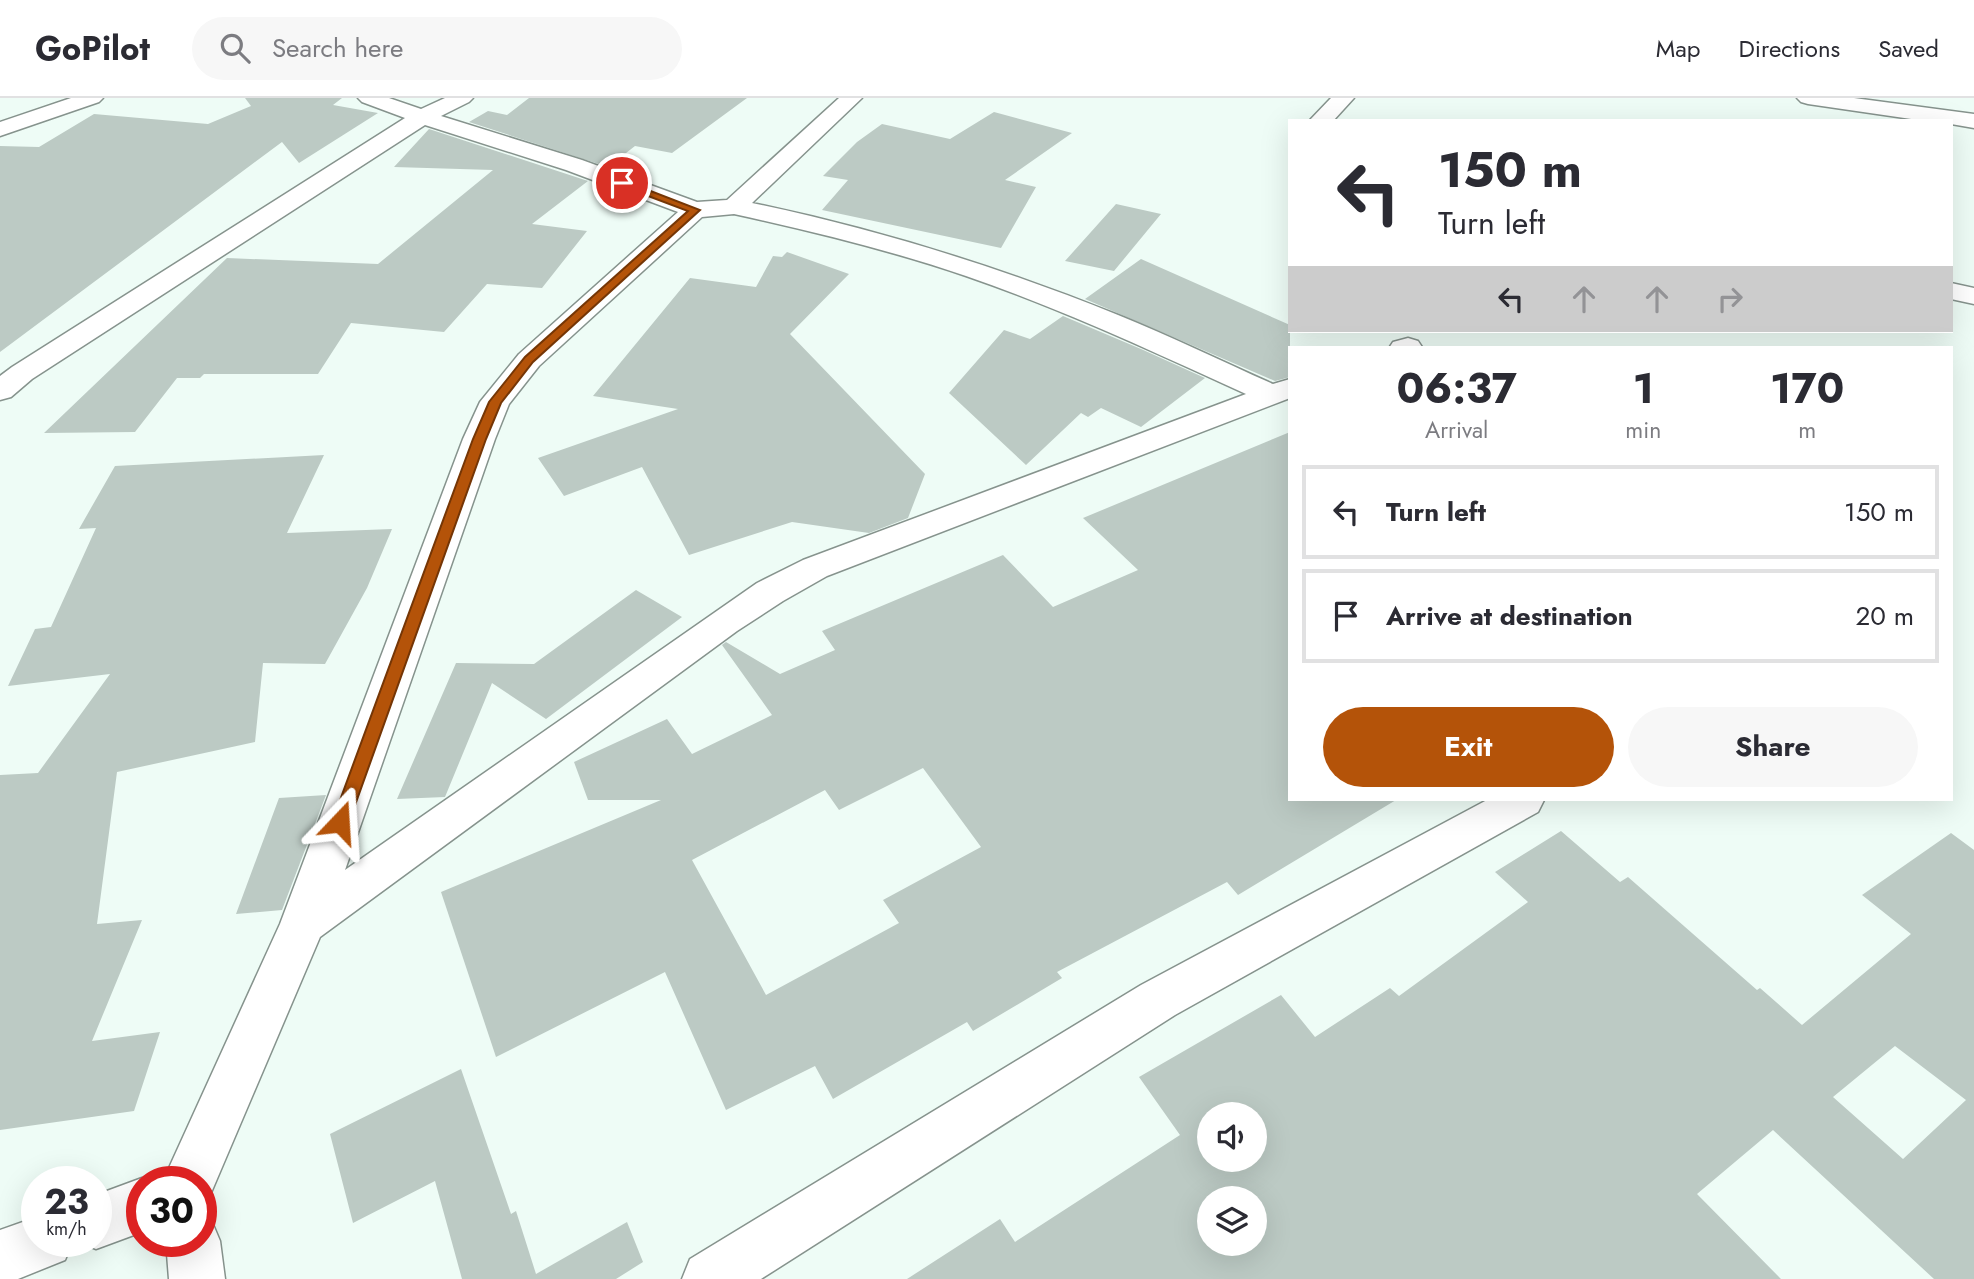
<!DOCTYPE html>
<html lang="en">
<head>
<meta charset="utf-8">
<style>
	:root { --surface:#fff; --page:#f7f7f7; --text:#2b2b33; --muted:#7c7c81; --line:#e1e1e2; --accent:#b45309 }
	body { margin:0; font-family:Jost,sans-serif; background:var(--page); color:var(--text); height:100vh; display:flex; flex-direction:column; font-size:26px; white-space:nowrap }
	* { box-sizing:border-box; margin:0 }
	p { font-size:23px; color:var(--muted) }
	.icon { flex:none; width:38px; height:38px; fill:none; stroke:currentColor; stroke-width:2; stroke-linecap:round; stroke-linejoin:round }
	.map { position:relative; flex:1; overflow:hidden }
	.sheet { position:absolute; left:1288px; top:248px; width:665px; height:455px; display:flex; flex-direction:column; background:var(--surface); border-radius:0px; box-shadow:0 7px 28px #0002 }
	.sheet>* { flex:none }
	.top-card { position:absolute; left:1288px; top:21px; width:665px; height:214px; border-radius:0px; box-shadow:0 7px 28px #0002; background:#fff; color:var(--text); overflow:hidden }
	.controls { position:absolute; left:1197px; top:1004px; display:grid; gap:14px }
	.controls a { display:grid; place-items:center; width:70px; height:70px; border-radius:50%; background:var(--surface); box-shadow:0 7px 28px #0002; font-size:35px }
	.speed { position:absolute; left:21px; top:1068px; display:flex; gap:14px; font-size:35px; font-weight:700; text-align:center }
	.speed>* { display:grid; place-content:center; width:91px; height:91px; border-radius:50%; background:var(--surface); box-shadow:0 7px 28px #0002; line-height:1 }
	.speed small { font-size:18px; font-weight:400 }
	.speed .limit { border:10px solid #d22; background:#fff; color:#111 }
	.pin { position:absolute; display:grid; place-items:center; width:60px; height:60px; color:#fff; margin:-30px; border:4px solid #fff; border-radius:50%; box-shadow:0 2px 7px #0007 }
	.me { position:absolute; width:77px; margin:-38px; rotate:20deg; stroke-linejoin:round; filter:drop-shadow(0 0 5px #0008) }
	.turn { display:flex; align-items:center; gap:24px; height:147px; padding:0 35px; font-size:32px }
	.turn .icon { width:91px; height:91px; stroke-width:2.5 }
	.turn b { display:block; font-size:49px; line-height:60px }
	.lanes { display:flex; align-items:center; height:66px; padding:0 35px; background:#0003; justify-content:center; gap:35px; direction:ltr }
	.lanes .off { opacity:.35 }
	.eta { display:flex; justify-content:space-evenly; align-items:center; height:119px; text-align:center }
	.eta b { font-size:42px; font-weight:700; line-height:49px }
	.action { display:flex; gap:14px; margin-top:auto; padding:14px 35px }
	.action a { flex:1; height:80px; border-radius:42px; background:var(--accent); color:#fff; font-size:28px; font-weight:700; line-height:80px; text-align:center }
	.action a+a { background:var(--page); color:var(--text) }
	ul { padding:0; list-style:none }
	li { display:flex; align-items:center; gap:21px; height:94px; margin:0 14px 10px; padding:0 21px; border:4px solid var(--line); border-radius:0px }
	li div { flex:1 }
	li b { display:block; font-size:26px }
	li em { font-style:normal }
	header { display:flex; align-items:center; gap:42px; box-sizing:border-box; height:98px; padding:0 35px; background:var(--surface); border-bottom:2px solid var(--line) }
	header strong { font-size:33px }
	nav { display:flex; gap:38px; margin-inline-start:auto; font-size:24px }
	.search { width:490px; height:63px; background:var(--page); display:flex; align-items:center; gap:18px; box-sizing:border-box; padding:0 24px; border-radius:38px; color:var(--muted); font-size:26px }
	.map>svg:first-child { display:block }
	.building { fill:#bccac4; fill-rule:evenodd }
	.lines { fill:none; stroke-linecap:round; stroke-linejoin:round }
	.minor-casing { stroke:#86938d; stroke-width:3 }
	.minor { fill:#fff; fill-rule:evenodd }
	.route { fill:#b45309; stroke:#753606; stroke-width:2 }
</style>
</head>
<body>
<header>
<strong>GoPilot</strong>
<div class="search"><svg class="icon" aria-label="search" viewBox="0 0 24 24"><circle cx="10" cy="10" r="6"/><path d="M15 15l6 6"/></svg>Search here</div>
<nav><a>Map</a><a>Directions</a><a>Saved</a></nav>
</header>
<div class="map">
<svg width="1974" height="1181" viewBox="0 0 1974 1181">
	<rect width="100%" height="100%" fill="#eefcf6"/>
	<path class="building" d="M245,0h97l-9,7 45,8 -79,50 -17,-21 -282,210v-206l39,1 55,-33 114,10 43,-18z
		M529,0h218l-75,55 -37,-7 -27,21 -139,-45 19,-11 19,4z
		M994,14l78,21 -67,47 31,7 -35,61 -179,-38 26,-30 -25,-4 34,-34 25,-18 68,15z
		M429,31l159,52 -56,43 55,7 -45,57 -55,-4 -43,48 -93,-9 -33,51h-114l-4,4h-23l-42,54 -91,1 183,-175 151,6 115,-94 -99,-3z
		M1116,106l45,10 -47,57 -49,-10z
		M787,154l62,22 -59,60 135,140 -17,44 -39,15 -77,-11 -103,33 -47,-88 -78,29 -26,-38 140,-49 -85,-13 97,-118 66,9 17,-31 9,1z
		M1141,161l149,66v52l-15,4 -190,-82z
		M1063,218l78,33 64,29 -64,49 -40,-19 -13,9 -7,-4 -55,52 -77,-72 55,-63 26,9z
		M1290,334v368h106l-158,95 -11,-13 -170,90 5,6 -89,53 -6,-9 -134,77 -18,-33 -89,44 -61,-138 -169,85 -55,-165 220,-92h-73l-14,-38 93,-43 25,35 80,-39 -50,-70 4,-3 54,32 55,-24 -13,-19 181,-76 50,52 85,-37 -55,-52zM923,670l58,79 -98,53 16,23 -133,72 -74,-135 133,-70 14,20z
		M324,357l-37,78 105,-4 -25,59 -42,76 -62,-1 -8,79 -138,30 -20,152 45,-4 -50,121 68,-9 -26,79 -134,19v-355l38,-2 72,-99 -102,12 27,-57 16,-2 45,-99 -17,1 36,-63z
		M636,492l46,27 -136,102 -54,-36 -47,114 -48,2 59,-136 78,1z
		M326,697l-44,115 -46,4 43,-116z
		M1561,733l59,51 8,-5 129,113 3,-2 42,37 109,-91 -49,-39 89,-62 23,17v429h-40l-161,-149 -76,64 84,85h-874l93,-60 15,23 165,-107 -41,-58 142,-82 34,42 75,-49 9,8 129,-94 -33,-30zM1895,948l71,54 -63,59 -70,-62zM1209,1017h46v45h-46zM1209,1101h46v45h-46z
		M461,971l50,145 5,-3 20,63 91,-52 16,40 -27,17h-154l-27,-98 -82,42 -23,-89z"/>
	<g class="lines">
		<defs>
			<path id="minor" d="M71,0h32l-4,4 -99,34v-14z
				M358,0h31l32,11 24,-11h28l-4,4 -28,14 141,44 115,42 30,-2 112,-102h23l-110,105c125,26 247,64 366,112 52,21 103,46 155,69l17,-5v19l-463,178 -44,25 -46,30 -417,306 -112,263 -7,2v-21h-38l117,-257 183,-485 17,-37 39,-48 159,-142 -112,-42 -141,-45 -393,254 -21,18 -11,3v-24l12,-9 393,-249 -43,-16zM734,116c78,17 156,36 232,62 96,33 188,76 280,118l-443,166 -46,23 -412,287 150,-431 14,-35 30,-38 163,-149z
				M1331,0h23l-21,23h-24z
				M1797,0h57l120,16v14l-23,-4v-3h-26l-117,-17 -7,-2z
				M1951,185l23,5v16l-23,-5z
				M1408,240l10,3 4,6 -33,1 4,-6z
				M1487,702h57l-6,12 -363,203 -414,264h-79l8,-20 451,-274z
				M142,1080l7,3h-7v51l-46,17 -19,-8h19v-46z
				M37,1119v24h36l-8,19 -47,19h-18v-49z
				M201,1119l11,5 8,19 5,38h-56l-3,-38h35z"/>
		</defs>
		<use href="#minor" class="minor-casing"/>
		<use href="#minor" class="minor"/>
	</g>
	<path class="route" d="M622,82l78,30 -167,152 -32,41 -15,36 -137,383 -2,5h-13l-2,-5 141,-383 16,-37 36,-45 163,-146 -69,-26v-4z"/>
</svg>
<div class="controls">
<a><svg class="icon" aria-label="sound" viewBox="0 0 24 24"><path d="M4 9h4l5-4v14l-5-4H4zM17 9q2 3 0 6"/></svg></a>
<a><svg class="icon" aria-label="layers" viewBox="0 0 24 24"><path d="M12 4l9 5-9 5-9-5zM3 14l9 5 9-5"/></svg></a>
</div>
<div class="speed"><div>23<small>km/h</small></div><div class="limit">30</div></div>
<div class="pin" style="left:622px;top:85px;background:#d93025"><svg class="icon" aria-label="arrive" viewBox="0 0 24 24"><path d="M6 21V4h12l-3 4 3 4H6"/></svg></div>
<svg class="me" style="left:340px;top:724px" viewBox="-20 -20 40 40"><path d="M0-17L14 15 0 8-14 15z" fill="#b45309" stroke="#fff" stroke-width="4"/></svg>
<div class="top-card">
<div class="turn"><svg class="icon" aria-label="left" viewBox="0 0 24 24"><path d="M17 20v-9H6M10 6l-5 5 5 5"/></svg><div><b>150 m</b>Turn left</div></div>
<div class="lanes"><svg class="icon" aria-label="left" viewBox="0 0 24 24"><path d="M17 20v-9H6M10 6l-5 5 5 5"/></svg><svg class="icon off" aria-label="ahead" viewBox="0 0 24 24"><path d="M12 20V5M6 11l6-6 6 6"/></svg><svg class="icon off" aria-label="ahead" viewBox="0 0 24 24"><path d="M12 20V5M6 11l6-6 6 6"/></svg><svg class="icon off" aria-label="right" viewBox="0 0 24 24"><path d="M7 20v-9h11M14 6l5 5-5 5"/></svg></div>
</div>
<section class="sheet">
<div class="eta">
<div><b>06:37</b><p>Arrival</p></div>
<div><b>1</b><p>min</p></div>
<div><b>170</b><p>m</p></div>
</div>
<ul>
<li><svg class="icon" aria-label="left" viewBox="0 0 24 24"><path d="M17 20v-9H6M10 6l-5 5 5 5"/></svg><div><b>Turn left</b></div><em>150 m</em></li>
<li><svg class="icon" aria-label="arrive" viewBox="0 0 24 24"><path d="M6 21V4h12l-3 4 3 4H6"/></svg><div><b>Arrive at destination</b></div><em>20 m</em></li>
</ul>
<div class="action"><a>Exit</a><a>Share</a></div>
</section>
</div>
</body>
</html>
